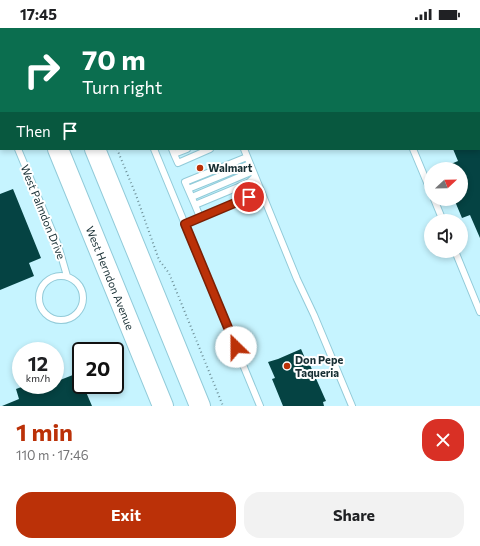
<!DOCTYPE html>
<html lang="en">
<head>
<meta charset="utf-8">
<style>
	:root { --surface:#fff; --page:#f2f2f2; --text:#202124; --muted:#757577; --accent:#bb3108 }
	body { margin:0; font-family:Commissioner,sans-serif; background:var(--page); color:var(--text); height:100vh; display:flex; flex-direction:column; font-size:15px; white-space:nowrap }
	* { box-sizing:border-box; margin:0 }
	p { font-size:13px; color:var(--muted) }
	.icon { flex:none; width:22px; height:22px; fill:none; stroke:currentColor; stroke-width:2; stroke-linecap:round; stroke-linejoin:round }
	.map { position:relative; height:378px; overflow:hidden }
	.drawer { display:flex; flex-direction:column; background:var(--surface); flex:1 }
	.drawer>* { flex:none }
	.top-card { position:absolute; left:0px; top:0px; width:480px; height:122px; box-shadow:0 2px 6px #0003; background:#0b6e4f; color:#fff; overflow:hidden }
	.needle { width:26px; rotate:68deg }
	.controls { position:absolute; left:424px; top:134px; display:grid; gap:8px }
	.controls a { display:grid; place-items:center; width:44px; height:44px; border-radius:50%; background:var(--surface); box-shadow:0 2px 6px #0003; font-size:20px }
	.speed { position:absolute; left:12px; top:314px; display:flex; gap:8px; font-size:20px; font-weight:700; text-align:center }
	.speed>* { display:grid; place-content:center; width:52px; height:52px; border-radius:50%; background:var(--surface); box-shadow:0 2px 6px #0003; line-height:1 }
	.speed small { font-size:10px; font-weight:400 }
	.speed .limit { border:2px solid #111; border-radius:6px; background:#fff; color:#111 }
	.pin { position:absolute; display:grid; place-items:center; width:34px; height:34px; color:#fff; margin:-17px; border:2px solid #fff; border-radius:50%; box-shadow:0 1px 4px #0007 }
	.me { position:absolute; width:44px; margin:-22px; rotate:337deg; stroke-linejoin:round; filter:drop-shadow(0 0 3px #0008) }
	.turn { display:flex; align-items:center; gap:14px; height:84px; padding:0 16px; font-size:18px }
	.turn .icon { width:52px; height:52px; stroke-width:2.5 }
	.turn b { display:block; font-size:28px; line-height:34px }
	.then { display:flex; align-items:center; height:38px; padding:0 16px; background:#0003; gap:8px; font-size:15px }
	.round { display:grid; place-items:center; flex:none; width:42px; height:42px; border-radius:16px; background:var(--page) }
	.head { display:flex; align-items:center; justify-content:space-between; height:68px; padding:0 16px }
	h1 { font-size:24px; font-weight:700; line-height:30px; color:var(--accent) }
	.button { display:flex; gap:8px; margin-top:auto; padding:8px 16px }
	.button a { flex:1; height:46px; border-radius:16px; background:var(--accent); color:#fff; font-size:16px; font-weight:700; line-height:46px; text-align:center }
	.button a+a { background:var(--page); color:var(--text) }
	.status { display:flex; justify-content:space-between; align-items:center; height:28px; padding:0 20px; background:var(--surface); direction:ltr }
	.status svg { height:11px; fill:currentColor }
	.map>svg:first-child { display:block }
	.building { fill:#054343 }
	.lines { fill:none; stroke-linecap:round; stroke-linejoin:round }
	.service-casing { stroke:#92cbd9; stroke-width:8 }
	.primary-casing { stroke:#92cbd9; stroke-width:22 }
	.path { stroke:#6f9199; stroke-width:2; stroke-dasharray:1 3; stroke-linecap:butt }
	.service { stroke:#fff; stroke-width:6 }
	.primary { stroke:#fff; stroke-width:20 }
	.route-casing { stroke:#7a2005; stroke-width:10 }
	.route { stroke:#bb3108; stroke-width:7 }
	.poi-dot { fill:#bb3108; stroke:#fff; stroke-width:1.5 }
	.labels { text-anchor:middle; stroke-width:4; stroke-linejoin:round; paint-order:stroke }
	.poi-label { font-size:11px; font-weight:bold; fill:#182f34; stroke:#fff; text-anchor:start }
	.street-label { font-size:11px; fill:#182f34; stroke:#fff }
</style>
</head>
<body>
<div class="status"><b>17:45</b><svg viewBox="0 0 49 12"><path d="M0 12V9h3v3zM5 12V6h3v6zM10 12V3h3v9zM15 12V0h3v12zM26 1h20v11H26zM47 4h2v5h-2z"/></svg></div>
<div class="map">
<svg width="480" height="378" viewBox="0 0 480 378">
	<rect width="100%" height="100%" fill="#c6f4ff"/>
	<path class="building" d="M453,121h27v89l-10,-23 -8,3 -8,-19h7v-30h-22l19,-8z
		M13,161l28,69 -12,5 5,13 -34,14v-96z
		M301,321l7,16h2l16,36 -3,1 1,4h-41l-11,-27 3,-1 -7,-16 10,-3z
		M78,345l3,7v5h2l9,21h-90l17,-7 -3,-10 11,-4h5l3,6 13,-6h7v-3z"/>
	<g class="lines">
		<defs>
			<path id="service" d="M376,0v1
				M427,1l3,-1
				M0,78l1,2
				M18,121l40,96 9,31
				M154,121l106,257
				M172,121l2,5 13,-5
				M244,121l53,130 17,36 38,91
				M413,121l18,43
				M174,126l4,9 32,-14
				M188,161l62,-25
				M192,169l61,-26
				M434,171l9,22
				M195,177l-10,-23 62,-25
				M200,189l-5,-12 53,-22 7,-6
				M185,196l76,-32
				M455,223l25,61
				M39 270a22 22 0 1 1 44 0a22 22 0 1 1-44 0Z"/>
			<path id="primary" d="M8,0v1
				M46,0v1
				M58,121l105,257
				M95,121l105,257"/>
		</defs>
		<use href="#service" class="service-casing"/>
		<use href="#primary" class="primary-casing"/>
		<path class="path" d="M68,0v1
			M117,121l19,46 23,65 10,13 54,133"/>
		<use href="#service" class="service"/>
		<use href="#primary" class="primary"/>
	</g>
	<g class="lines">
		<defs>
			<path id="route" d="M236,319l-51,-123 64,-27"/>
		</defs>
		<use href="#route" class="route-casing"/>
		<use href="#route" class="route"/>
	</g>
	<g class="poi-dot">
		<circle cx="200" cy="140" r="4"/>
		<circle cx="287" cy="338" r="4"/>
	</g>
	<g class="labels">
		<g class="poi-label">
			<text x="208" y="144">Walmart</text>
			<text x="295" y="336">Don Pepe<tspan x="295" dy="13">Taqueria</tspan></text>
		</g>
		<g class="street-label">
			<text transform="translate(43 184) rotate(68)" y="4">West Palmdon Drive</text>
			<text transform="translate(110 250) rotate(68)" y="4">West Herndon Avenue</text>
		</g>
	</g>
</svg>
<div class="controls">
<a><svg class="needle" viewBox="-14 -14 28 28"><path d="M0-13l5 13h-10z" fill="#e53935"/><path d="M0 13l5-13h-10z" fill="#757577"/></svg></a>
<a><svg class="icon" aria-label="sound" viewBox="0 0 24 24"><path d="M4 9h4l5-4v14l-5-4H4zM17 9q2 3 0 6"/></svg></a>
</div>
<div class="speed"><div>12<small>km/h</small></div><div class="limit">20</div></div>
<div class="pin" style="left:249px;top:169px;background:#d93025"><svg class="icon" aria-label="arrive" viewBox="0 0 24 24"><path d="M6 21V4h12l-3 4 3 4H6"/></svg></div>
<svg class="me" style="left:236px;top:319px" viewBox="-20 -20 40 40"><circle r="19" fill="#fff"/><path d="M0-13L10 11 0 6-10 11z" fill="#bb3108"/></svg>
<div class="top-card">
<div class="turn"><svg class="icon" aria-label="right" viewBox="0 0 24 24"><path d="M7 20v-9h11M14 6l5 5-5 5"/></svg><div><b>70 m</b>Turn right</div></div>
<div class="then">Then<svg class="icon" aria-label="arrive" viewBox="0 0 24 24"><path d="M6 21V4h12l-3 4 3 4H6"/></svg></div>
</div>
</div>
<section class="drawer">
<div class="head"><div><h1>1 min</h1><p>110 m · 17:46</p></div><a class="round" style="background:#d93025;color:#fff"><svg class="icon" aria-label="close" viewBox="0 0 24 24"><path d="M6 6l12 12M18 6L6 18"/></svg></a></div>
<div class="button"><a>Exit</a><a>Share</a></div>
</section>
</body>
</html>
